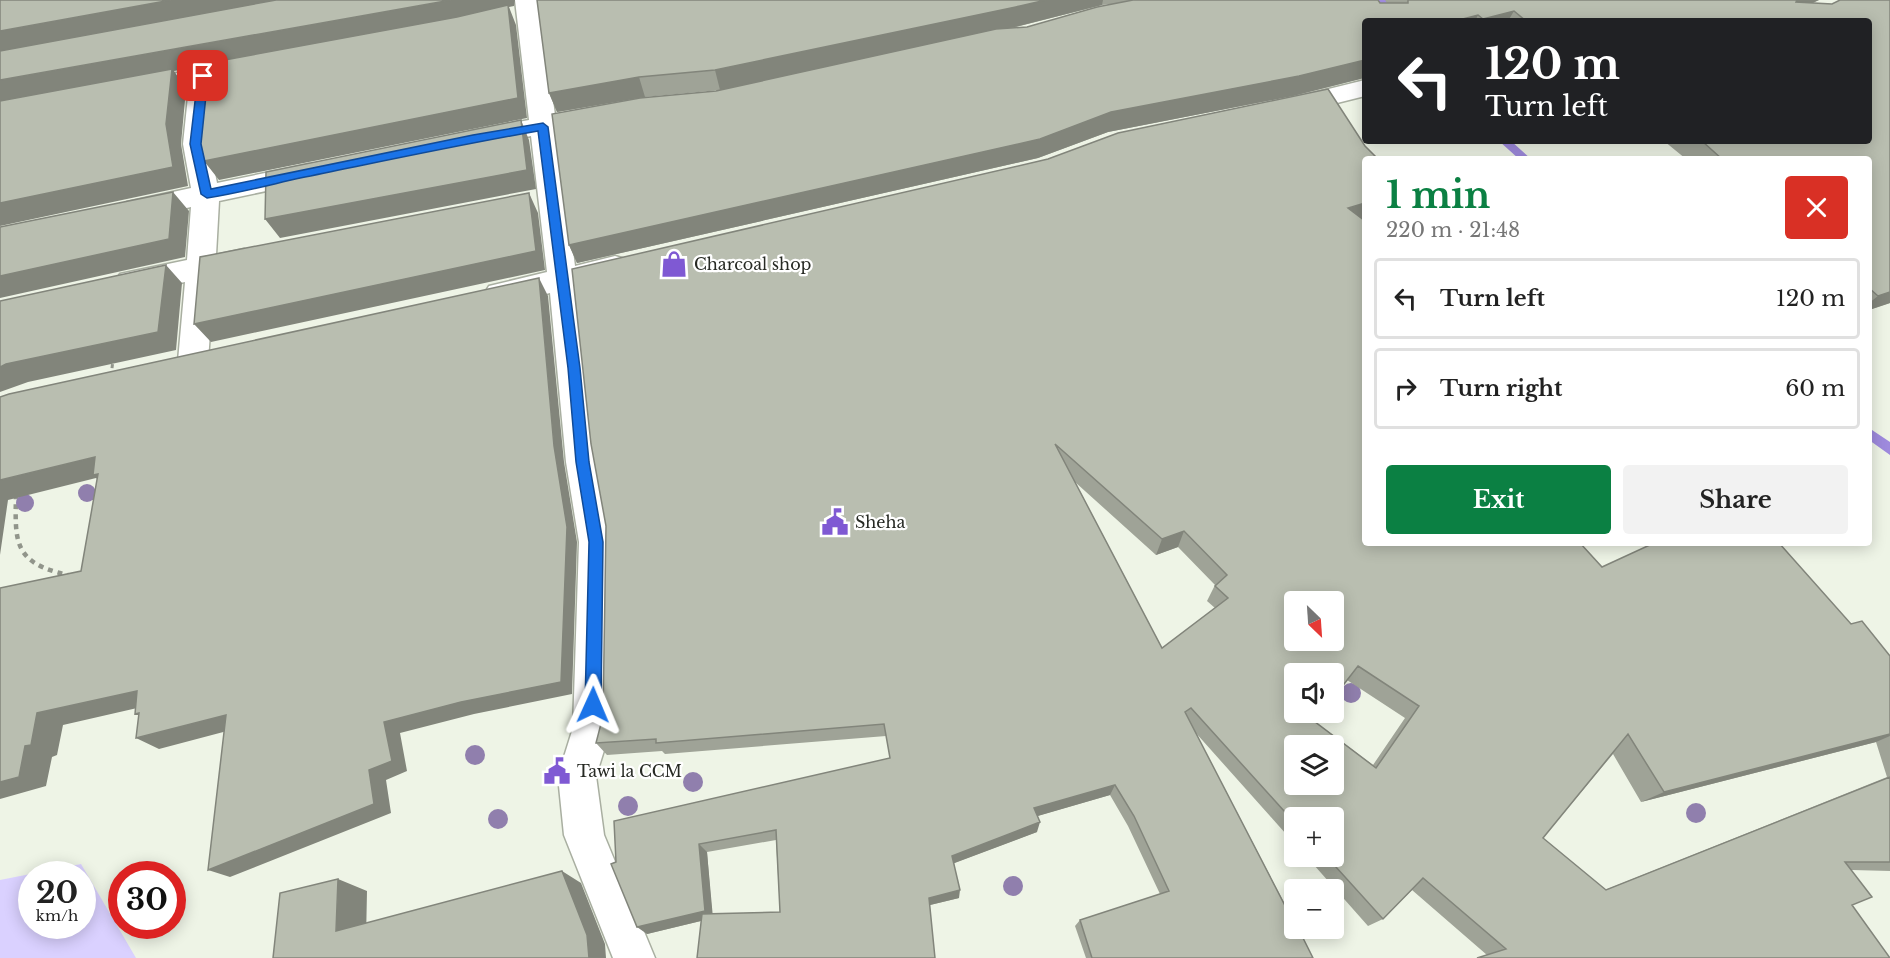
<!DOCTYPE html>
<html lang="en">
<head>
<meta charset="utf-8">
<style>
	:root { --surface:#fff; --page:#f2f2f2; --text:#222; --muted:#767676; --line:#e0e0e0; --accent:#0b8043 }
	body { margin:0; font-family:"Libre Baskerville",serif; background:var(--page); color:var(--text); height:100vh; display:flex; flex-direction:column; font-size:22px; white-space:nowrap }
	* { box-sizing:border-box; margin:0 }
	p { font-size:20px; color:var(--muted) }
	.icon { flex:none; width:33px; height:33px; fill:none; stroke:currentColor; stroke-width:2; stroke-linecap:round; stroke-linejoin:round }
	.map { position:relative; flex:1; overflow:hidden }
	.sheet { position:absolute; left:1362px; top:156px; width:510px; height:390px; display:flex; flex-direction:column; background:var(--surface); border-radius:6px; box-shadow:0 3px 15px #0003 }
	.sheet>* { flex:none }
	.banner { position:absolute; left:1362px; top:18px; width:510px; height:126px; border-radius:6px; box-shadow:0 3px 15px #0003; background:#202124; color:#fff; overflow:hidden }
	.needle { width:39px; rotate:155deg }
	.tools { position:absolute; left:1284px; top:591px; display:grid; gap:12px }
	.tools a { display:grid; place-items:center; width:60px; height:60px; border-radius:6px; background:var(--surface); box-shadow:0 3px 15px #0003; font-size:30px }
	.speed { position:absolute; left:18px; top:861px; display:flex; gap:12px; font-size:30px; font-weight:700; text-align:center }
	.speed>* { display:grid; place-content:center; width:78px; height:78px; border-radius:50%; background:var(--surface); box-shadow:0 3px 15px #0003; line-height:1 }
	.speed small { font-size:15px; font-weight:400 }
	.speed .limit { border:9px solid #d22; background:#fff; color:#111 }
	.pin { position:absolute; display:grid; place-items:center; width:51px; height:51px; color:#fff; margin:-26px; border-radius:12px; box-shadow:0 3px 9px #0006 }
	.me { position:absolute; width:66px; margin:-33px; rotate:1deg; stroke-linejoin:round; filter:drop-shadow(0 0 4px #0008) }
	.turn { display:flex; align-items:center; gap:21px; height:126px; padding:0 24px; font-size:27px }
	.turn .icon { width:78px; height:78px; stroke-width:2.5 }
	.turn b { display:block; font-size:42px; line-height:51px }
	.round { display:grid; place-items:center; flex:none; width:63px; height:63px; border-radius:6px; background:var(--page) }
	.summary { display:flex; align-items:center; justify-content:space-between; height:102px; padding:0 24px }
	h1 { font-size:36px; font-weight:700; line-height:45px; color:var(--accent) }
	.action { display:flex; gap:12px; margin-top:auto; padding:12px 24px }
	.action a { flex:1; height:69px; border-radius:6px; background:var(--accent); color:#fff; font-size:24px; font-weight:700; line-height:69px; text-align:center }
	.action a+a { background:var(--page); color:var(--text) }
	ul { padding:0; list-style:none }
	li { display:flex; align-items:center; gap:18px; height:81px; margin:0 12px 9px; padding:0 12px; border:3px solid var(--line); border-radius:6px }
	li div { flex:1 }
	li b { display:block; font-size:22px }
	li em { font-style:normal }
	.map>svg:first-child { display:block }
	.green { fill:#dad1ff; fill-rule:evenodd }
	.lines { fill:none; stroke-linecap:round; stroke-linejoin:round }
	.stream { fill:#9e8add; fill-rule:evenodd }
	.street-casing { stroke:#a9afa1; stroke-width:3 }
	.path-far1 { stroke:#91958b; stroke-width:3; stroke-dasharray:4 4; stroke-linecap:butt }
	.path { stroke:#91958b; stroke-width:4.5; stroke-dasharray:5 5; stroke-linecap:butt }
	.street { fill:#fff; fill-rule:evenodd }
	.tree { fill:#907fad }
	.wall { fill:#9fa397; fill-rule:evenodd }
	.shaded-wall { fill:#82857b }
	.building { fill:#b9beb0; stroke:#82857b; stroke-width:1.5; fill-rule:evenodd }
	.route { fill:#1a73e8; stroke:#114b97; stroke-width:1.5 }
	.labels { text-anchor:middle; stroke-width:4.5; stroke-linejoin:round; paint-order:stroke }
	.poi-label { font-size:16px; fill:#272a24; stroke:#fff; text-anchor:start }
</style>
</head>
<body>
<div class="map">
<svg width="1890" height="958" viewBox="0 0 1890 958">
	<rect width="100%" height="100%" fill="#eef4e6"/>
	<path class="green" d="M81,864l55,94h-136v-78zM32,874h50v52h-50z"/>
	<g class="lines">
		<path class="stream" d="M1377,0h10l15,21h-10z
			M1499,141h12l20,18h-12z
			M1869,428l21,14v13l-21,-15z"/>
		<defs>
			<path id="street" d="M515,0h24l16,115 43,-7 9,2 4,6 -4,6 -50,10 18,134 40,-10 10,3 4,8 -4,8 -47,11 20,176 15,80 -2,186 -15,48 8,59 51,123h-42l-49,-123 -6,-59 15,-48 6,-186 -13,-80 -16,-169 -51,12 -10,-3 -5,-8 5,-8 58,-14 -16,-136 -51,10 -9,-3 -4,-6 4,-6 58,-11z
				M245,60l9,2 3,6 -3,6 -39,8 -6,62 8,39 92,-19 9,2 4,7 -4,7 -9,2 -90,19 -3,54 28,-6 10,4 4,7 -4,7 -40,9 -6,85 -4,9 -11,3 -11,-3 -4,-9 7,-79 -55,11 -10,-3 -5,-8 5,-8 67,-14 4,-53 -54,12 -10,-3 -4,-7 4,-7 64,-14 -8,-44 6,-57 -53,10 -9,-2 -4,-6 4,-6 9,-2z
				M1365,80v16l-76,19 -9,-2 -4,-6 4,-6z"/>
		</defs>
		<use href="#street" class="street-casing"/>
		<path class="path-far1" d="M111,376l2,-16"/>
		<path class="path" d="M16,494c-1,48 -3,69 52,81"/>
		<use href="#street" class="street"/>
	</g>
	<g class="tree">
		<circle cx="87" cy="493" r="9"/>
		<circle cx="25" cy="503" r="9"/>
		<circle cx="1351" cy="693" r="10"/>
		<circle cx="475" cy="755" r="10"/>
		<circle cx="693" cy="782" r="10"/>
		<circle cx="628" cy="806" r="10"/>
		<circle cx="1696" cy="813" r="10"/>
		<circle cx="498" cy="819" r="10"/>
		<circle cx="1013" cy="886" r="10"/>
	</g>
	<path class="wall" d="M537,0h841l2,3h7l-2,-3h434l-6,3 19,1 58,-4v303l-21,7v-151h-183l-22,-18h205v-120h-504v58l-1,-1 -71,18 -185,36 -70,26 -461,105 -8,-18 147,-154 4,-1 -75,7 -88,15 -8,-19zM1110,4l-83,23 -15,1 90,-23z
		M1364,220l1,323 237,24 48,-22 -1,-2h130l72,81 39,32v215l-38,-1 -365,85 -75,-65 -29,29 -15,7 -62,-70h28l-40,-38v25l-99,-111 118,226h-227l-11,-32 5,-6 80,-26 -32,-68 -18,-31 -73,21v16l-83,31 5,35 -29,7 -229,16 -54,13 -31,-72 274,-104 -4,-22 -221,18 -3,-3 -55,4 -11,-12zM1075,482l81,73 22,-8 37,38 -8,16 8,7 -53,40zM1347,680l58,38 -32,47 -59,-44zM1876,742l11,35 -282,113 -62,-52 70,-84 28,48zM776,840l4,72 -68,2 -5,-62z"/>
	<path class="shaded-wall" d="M171,0h121l-292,54v-23z
		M451,0h64l-1,6 -5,1 7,18 11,93 -308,62 -15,-19 261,-142 -291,52 12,18 -5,55 7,42 -188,40v-146z
		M1046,0h57l-1,5 -83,21 -299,64 -5,-20z
		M1797,0h22l-33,14z
		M1514,11l-6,10h-26l1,-2z
		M1478,15l-3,6h-20z
		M1365,60l-1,18 -71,18 -185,36 -70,26 -461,105 -8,-18 542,-133z
		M639,77l6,20 -88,15 -8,-19z
		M521,120l8,20 7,49 -256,49 -15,-19z
		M173,192l16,19 -4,46 -185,41v-22z
		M529,193l9,20 7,57 -334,72 -17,-18z
		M1365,203v17l-26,8 9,-20z
		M166,265l16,18 -6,67 -148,32 -28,10v-25z
		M539,278l9,18 16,166 13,80 -5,152 -98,20 -74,19 7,38 -21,9 5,33 -161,64 -22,-7 161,-100 15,-48 170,-276z
		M1890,292v11l-21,7v-7l9,-7z
		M95,457l19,34 -18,-13 -88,22 -8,55v-75z
		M1184,531l-6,16 -22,8 6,-16z
		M137,691l22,12 -96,22 -6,30 -5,2 -6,29 -46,13v-17l37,-69z
		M226,715l20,11 -87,23 -23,-11z
		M1890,734v2l-14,6 -235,60 23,-10z
		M1115,785l-5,10 -79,23 3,-10z
		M1040,822l-3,10 -85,32v-8z
		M699,844l8,8 6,66 -66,16 -10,-7z
		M562,871l19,12 24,61 1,14h-17z
		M338,879l29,12 -1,49 -30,-9z
		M960,890l-1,8 -29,7 -1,-7z"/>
	<path class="building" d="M0,0h171l-171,31z
		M276,0h175l-451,80v-29z
		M537,0h509l-26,6 -305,64 -76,7 -90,16z
		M1133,0h245l2,3h28v-3h389l-1,2 36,2 8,-4h50v292l-12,4 -9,-8v-129h-147l-20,-18h167v-120h-343l-12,-10 -31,8 -5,-4 -23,6h-90v39l-66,16 -188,36 -71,27 -471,106 -17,-131 88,-16 76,-7 280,-62 31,-2 70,-20z
		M508,5l10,93 -314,63 -8,-37 7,-60 254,-47z
		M172,69l-6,55 7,43 -173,36v-102z
		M1328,89l37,57 13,13h-13v44l-17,5 17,13v322h215l22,24 52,-24h125l72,81 11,-3 28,35v78l-226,58 -36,-58 -85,104 63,52 284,-113v85h-45l27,35 -20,8 38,53h-413l29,-9 -83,-71 -40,41 -57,-63h8v-38h-40v4l-103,-114 -6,4 109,211v5h4l15,30h-221l-12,-38 89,-29 -35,-75 -19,-31 -81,23 6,14 -88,34 8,34 -31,8 6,60h-238l5,-44 78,-2 -4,-82 -77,14 6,67 -68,16 -26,-63 5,-2 -2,-41 276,-63 -6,-34 -228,19v-4l-60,4 7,-27 3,-190 -15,-82 -19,-175 476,-110 70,-26zM1055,444l107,95 22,-8 43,44 -12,11 13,12 -66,50zM1294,602h40v38h-40zM1358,666l61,40 -43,62 -62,-47 7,-9h-27v-38h40v23zM1294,746h40v38h-40z
		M521,120l6,50 -262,49 1,-47z
		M173,192l-4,47 -169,37v-49z
		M529,193l7,58 -342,73 6,-67z
		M166,265l-8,67 -152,32 -6,3v-66z
		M539,278l15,168 13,81 -6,155 -100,20 -77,20 8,39 -23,9 5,34 -166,66 18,-155 -90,23 3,-25 -4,1 2,-23 -100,22 -6,32 -6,1 -6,31 -19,5v-194l81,-17 17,-97 -5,1 2,-18 -95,23v-83l9,-3z
		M562,871l25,64 2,23h-316l7,-65 58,-14 -2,52z"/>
	<path class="route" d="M203,73l5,3 -7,68 10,45 262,-54 70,-12 5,4 32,241 9,94 14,80 -2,163 -3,5 -5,2 -6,-2 -2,-5 4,-163 -13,-80 -8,-94 -30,-237c-80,14 -159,31 -238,47 -31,7 -61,15 -93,20l-6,-4 -11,-50 8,-68z"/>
	<defs>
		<symbol id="shop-bare" viewBox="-9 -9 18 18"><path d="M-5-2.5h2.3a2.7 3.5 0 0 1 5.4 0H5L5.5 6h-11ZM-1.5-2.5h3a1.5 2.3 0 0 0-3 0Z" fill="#7f59d3" stroke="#fff" stroke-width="2.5" paint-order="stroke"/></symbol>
		<symbol id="civic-bare" viewBox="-9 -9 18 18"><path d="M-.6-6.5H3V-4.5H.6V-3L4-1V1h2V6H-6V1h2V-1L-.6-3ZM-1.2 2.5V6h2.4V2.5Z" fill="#7f59d3" stroke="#fff" stroke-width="2.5" paint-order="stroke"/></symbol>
	</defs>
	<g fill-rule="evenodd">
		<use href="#shop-bare" x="655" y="245" width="38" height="38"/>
		<use href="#civic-bare" x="816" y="503" width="38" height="38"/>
		<use href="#civic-bare" x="538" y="752" width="38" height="38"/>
	</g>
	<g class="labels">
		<g class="poi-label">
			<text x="694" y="270">Charcoal shop</text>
			<text x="855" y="528">Sheha</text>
			<text x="577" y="777">Tawi la CCM</text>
		</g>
	</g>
</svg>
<div class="tools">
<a><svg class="needle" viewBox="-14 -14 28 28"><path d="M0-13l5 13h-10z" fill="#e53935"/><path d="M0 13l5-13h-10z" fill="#767676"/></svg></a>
<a><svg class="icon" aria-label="sound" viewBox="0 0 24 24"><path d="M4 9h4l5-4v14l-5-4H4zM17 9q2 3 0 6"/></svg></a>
<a><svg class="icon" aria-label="layers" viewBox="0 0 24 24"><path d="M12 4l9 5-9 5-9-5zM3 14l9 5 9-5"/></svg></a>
<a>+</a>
<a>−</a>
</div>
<div class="speed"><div>20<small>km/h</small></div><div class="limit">30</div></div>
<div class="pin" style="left:203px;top:76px;background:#d93025"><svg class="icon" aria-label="arrive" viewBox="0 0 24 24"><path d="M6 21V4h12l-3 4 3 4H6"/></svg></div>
<svg class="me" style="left:593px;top:705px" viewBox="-20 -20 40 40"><path d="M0-17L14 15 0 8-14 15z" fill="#1a73e8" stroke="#fff" stroke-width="4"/></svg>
<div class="banner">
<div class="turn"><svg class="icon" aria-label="left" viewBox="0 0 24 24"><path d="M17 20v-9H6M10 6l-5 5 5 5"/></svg><div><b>120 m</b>Turn left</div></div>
</div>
<section class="sheet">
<div class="summary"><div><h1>1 min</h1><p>220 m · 21:48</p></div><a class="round" style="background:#d93025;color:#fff"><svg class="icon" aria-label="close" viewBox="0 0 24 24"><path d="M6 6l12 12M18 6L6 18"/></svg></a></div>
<ul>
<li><svg class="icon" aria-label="left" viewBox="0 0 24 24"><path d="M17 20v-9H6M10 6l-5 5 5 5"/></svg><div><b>Turn left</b></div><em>120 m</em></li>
<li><svg class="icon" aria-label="right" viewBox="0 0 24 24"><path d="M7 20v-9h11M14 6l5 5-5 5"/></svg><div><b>Turn right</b></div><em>60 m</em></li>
</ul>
<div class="action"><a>Exit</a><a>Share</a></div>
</section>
</div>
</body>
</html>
